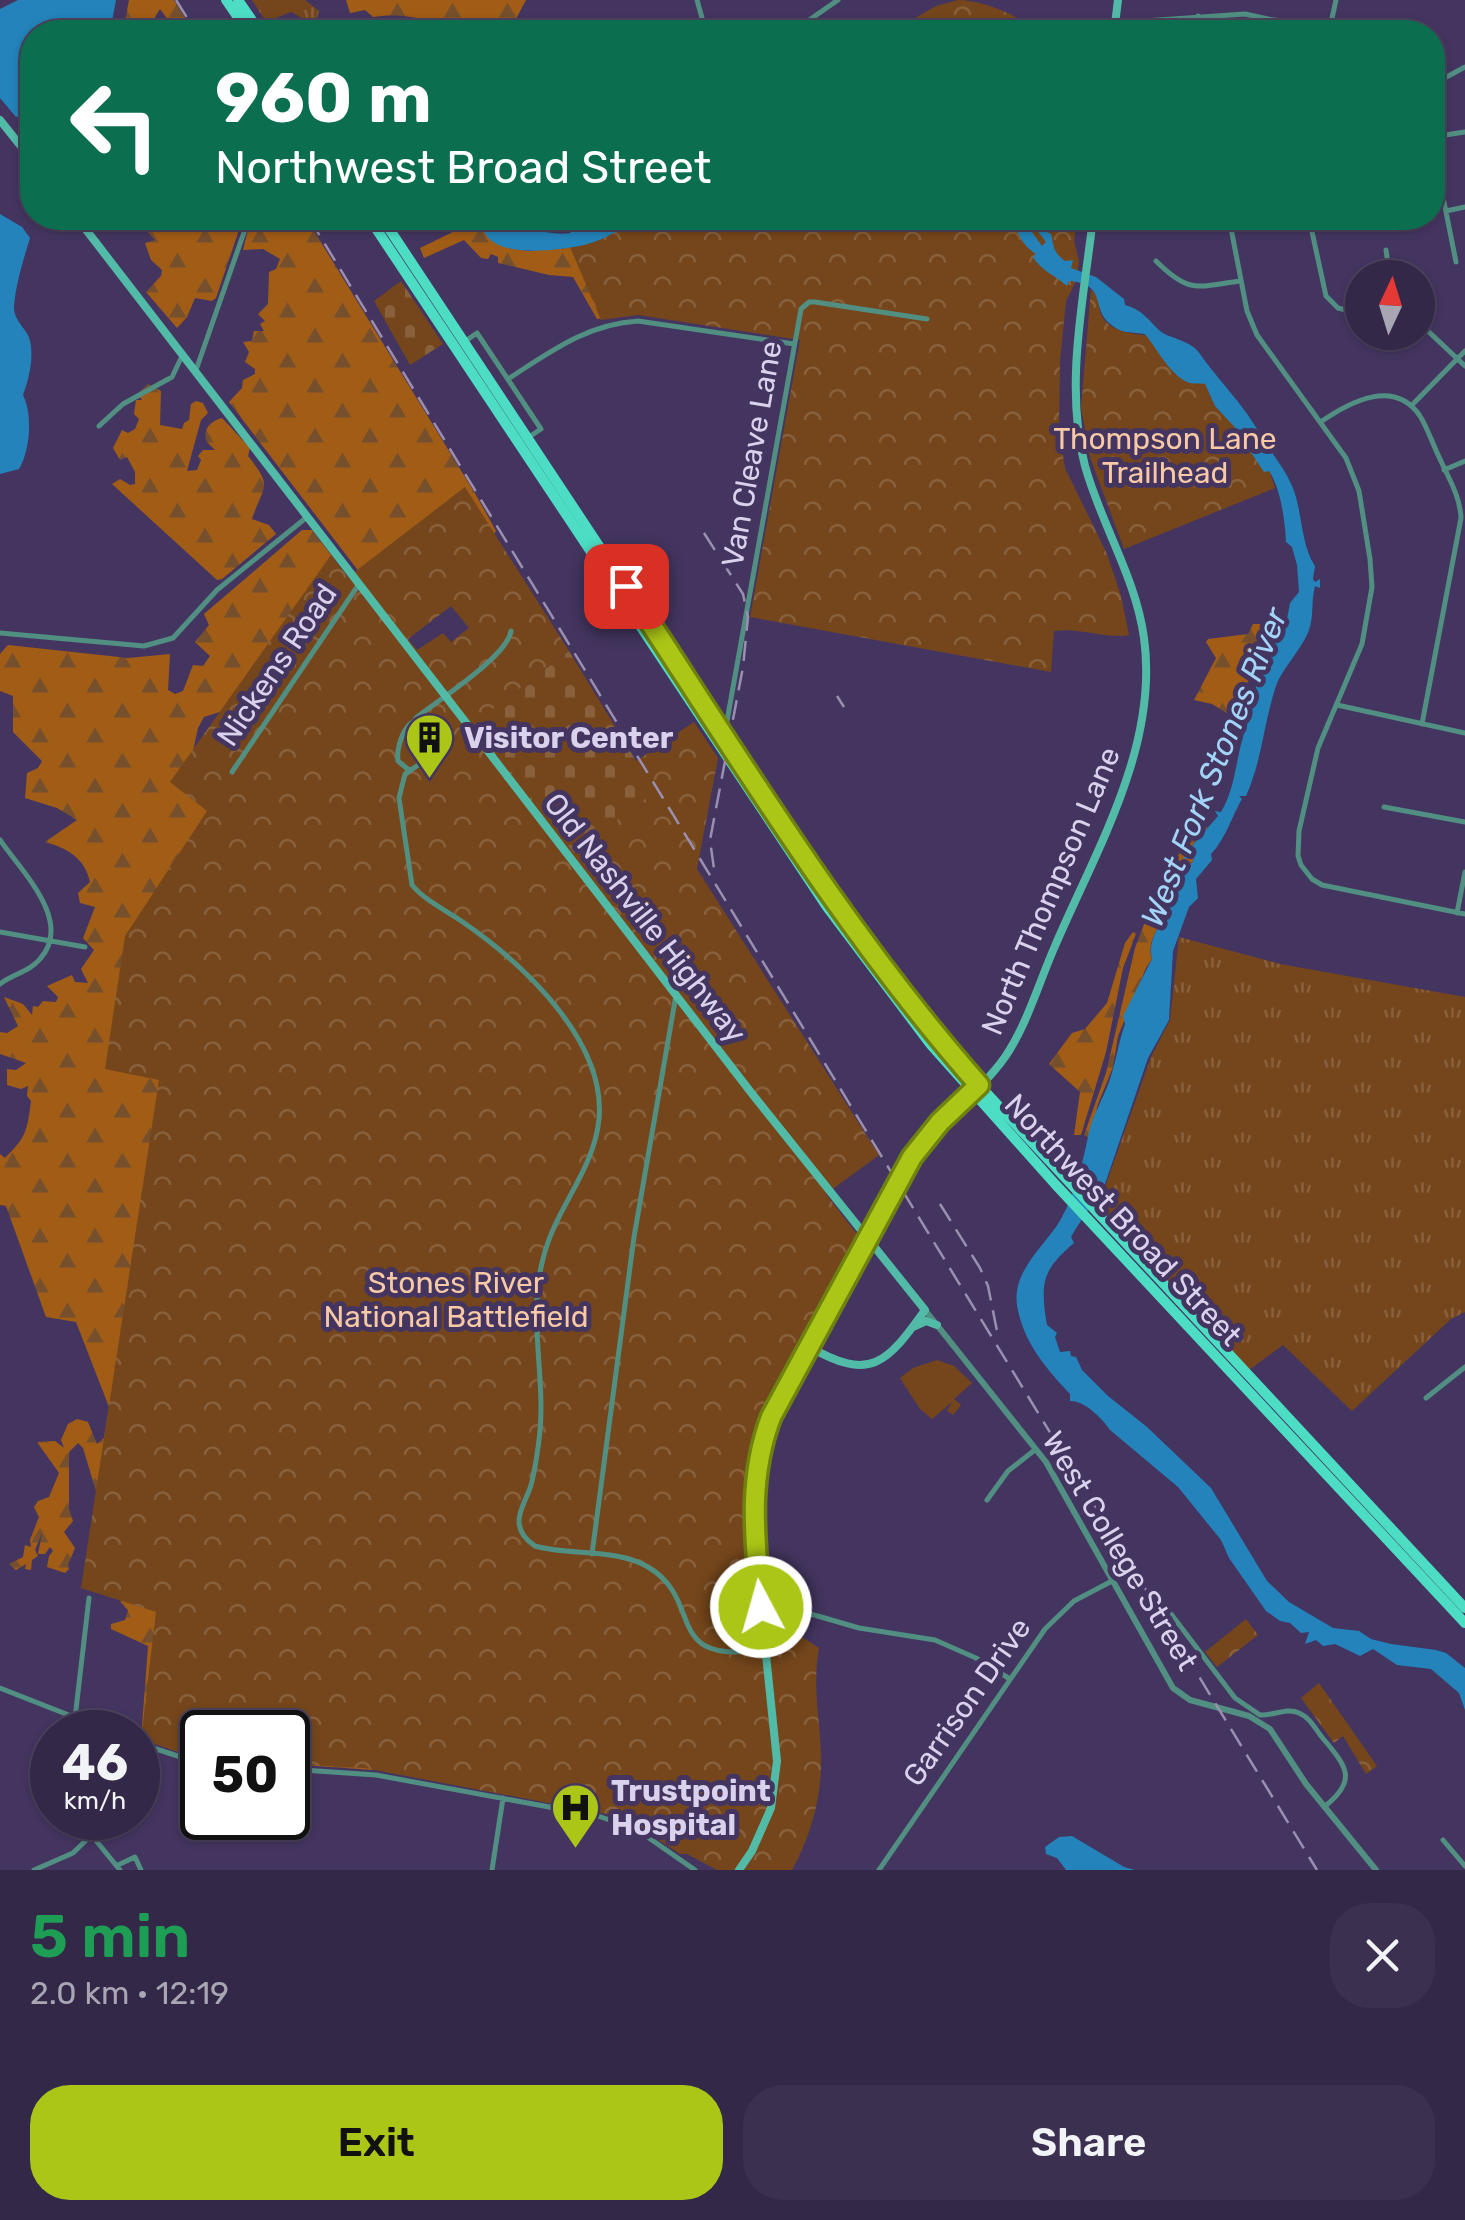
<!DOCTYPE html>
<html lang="en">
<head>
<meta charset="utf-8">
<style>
	:root { --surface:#332848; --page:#3b304f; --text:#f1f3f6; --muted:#a9a6b4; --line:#4e4460; --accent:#abc616 }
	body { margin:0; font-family:Rubik,sans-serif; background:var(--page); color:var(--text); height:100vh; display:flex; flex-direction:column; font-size:38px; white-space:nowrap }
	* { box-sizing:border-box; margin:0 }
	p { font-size:32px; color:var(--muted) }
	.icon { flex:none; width:55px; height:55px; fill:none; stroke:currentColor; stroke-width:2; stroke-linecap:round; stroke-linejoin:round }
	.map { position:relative; height:1870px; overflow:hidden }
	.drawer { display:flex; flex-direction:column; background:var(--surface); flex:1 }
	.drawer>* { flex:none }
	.banner { position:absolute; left:20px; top:20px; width:1425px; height:210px; border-radius:40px; box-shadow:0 2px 8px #0004,0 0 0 2px var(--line); background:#0b6e4f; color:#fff; overflow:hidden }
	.needle { width:65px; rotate:4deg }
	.tools { position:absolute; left:1345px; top:260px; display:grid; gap:20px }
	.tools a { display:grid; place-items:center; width:90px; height:90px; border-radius:50%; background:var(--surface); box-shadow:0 2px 8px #0004,0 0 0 2px var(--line); font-size:50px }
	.speed { position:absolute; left:30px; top:1710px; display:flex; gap:20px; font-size:50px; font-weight:700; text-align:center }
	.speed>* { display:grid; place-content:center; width:130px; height:130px; border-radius:50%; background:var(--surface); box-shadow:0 2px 8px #0004,0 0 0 2px var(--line); line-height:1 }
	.speed small { font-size:25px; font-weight:400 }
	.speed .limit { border:5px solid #111; border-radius:15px; background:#fff; color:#111 }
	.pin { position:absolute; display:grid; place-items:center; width:85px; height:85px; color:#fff; margin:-42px; border-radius:20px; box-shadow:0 5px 15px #0006 }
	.me { position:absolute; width:110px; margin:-55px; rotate:354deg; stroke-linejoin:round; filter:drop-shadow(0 0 8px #0008) }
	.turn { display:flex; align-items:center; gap:35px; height:210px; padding:0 30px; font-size:45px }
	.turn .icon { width:130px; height:130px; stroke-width:2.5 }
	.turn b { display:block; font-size:70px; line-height:85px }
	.round { display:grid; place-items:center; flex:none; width:105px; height:105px; border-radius:40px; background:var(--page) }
	.head { display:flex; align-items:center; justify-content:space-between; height:170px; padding:0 30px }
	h1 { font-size:60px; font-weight:600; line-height:75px; color:#1e9e55 }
	.cta { display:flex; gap:20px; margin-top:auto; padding:20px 30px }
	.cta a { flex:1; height:115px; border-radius:40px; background:var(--accent); color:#111; font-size:40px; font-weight:600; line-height:115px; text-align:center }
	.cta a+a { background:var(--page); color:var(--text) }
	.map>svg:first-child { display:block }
	.grass { fill:url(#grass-tufts) }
	.forest { fill:url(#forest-firs) }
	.cemetery { fill:url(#cemetery-stones) }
	.park { fill:url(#park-crowns); fill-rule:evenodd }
	.pitch { fill:#75461b }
	.water { fill:#2383ba }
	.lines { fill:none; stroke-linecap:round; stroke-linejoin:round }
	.minor { stroke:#518f82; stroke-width:5 }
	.tertiary { stroke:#518f82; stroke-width:6 }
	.secondary { stroke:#52bba8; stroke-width:8 }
	.primary { stroke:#4dddc5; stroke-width:10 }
	.rail { stroke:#9a8fb0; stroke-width:2.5; stroke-dasharray:20 10; stroke-linecap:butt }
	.secondary-bridge { stroke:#52bba8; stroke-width:8 }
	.route-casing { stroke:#6f810e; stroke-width:25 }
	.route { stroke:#abc616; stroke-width:18 }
	.labels { text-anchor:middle; stroke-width:10; stroke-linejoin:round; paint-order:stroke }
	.park-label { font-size:30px; fill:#f8c9a5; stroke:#443560 }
	.street-label { font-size:30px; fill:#dad2ec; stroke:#443560 }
	.poi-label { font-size:30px; font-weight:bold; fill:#dad2ec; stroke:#443560; text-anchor:start }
	.water-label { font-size:32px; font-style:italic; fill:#a2d4f8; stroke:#443560 }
</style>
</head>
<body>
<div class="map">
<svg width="1465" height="1870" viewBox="0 0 1465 1870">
	<defs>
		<pattern id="grass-tufts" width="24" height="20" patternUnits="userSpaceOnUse" patternTransform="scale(2.5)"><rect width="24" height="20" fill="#75461b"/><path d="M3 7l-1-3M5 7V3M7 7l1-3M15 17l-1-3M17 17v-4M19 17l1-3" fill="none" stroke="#88603c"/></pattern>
		<pattern id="forest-firs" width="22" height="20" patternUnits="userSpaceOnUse" patternTransform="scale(2.5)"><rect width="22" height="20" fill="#a15c16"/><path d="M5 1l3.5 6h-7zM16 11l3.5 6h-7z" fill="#764f2c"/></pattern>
		<pattern id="cemetery-stones" width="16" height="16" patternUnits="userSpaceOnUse" patternTransform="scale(2.5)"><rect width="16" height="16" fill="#75461b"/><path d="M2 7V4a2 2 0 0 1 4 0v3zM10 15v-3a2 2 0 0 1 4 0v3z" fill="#88603c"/></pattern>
		<pattern id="park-crowns" width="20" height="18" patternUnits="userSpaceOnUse" patternTransform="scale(2.5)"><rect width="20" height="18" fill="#75461b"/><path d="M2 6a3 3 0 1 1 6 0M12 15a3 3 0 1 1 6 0" fill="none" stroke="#88603c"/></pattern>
	</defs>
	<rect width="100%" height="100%" fill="#443560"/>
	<path class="grass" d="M252,0h53l14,11 -4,14 -24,-13 -18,7 -3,9z
		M1179,937l101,27 185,33v315l-14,7 -99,92 -69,-66 -38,28 -146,-169 52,-147 19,-37z"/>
	<path class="forest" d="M129,0h45l20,32h-17l-17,-23 -5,8 7,15h-39z
		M346,0h180l-17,32h-63c-15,-16 -52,-19 -73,-15l-8,-7 -15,3z
		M135,218h108l-27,80 -4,3 -17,-3 -8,19 -10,11 -31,-36 15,-16 1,-6 -11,-10 -6,-17 10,-3z
		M251,218h55l170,277 20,36 -2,3 -6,-1 -128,40 -131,-171 13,-14 1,-8 12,-6v-5l-10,-7 4,-10 -6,-10 9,-1 2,-10h10l-4,-7 5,-3 -7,-7 10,-10 1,-32 7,-3 4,-10 -17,-10 -20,1z
		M453,218h28l28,30 19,3 39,-3 83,-30h190l-217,98 -26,3 -24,-42 -24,-2 -51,-12v-6l-7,-3 -3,5 -7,-1 -17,-18 -40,18 -4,-10 35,-17z
		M148,384l13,7 -1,34 22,4 2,-6 5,-3 2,-16 5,-3 7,2 5,10 -7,7 -14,51 10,-1 4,-10 -3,-4 5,-6h12l-8,-8c-5,-12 3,-21 15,-24l28,30 -2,8c26,32 15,29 4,63l17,6 7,9 -54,45 -5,1 -105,-96 8,-5 10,6 5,-1v-12l-8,-15 -7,3 -7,-12 9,-18 6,3 7,-4 4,-10 -5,-5 2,-14h6l-4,-6z
		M302,530h10l23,30 -29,43 -83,108 -19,6 -6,11 -7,32 29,35 -74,195 227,780 -85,-6v-32h-86v28l-61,-21 7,-93 -37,-17v-5l14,-4 3,-10 -7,-7 -7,-52 -31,-103 -5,-5 -9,9v57l4,12 -9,11 11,16 -7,17 1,4 -4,4 -18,-6 2,-11 4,-5 -3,-4 -5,7h-7l4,-21 -7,17 3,6 -6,4 -1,10 -6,-1 1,-5 -10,6 -7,-6 14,-7 2,-12 6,2 -1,-7 9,-23 -5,-10 4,-6 11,-4 10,-24 -22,-31 18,-1 9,7 -3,-8 7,-16 9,-5 11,3 9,22 7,-6 5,-31 -33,-85 -30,-5 -40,-111 -6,-1v-51l5,4c21,-21 22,-26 26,-57l-4,-5 1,-10 -7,3 -14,-4v-16l9,1 10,-7 -26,-9v-22l7,1 11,-7 -14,-29 19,7 9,11 1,-9 5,1 5,-6 13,1 2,-5 -11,-11 25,-11 3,7 13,1 -7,-14 13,-19 -11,-12 12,-31 -15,-4 -2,-10 12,-11c-5,-24 -23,-34 -45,-40l32,-22 -20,-12 -32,-10 2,-25 11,-5 4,-7 -29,-29v-36l-13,-5v-37l8,-9 120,13 42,-4 -2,36 7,4 8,-3 10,-26 10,1 7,-10 -15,-14 14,-17 -5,-11z
		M1253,624h9l6,11 -35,82 -21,-13 -18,-4 22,-42 -10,-16 2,-3 40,-5z
		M1208,827l-22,26 -2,5 11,-10 -2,13 -11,16 -5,-5 -5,2c-5,13 -2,28 -7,40 -6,15 -19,27 -13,45l-6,9 -28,68 -5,31 -15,37 -9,34 -5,-3 22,-62 29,-125 23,-60 34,-55z
		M1133,932l3,2 -13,34 -17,84 -25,83h-7l6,-43 -31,-28 23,-31 13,-4 22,-26 18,-60z"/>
	<path class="cemetery" d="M401,281l42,63 -33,21 -36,-64z
		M569,651l86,141 -81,62 -101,-131z"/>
	<path class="park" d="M958,0c23,0 63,15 77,32h-144l45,-26z
		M658,218h419l-3,23 5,20 -2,18 -11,22 -6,59 -1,71 6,37 42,86 14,42 8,39c-26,4 -48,-8 -75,-4l-3,41 -301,-55 50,-277 -162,-25 -37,5 -31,-73z
		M1091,289c8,9 7,12 9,22 6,22 33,22 50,25 24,30 13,38 55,48l10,22 27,28 12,23 15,13 6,18 -151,61 -34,-92 -9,-49z
		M465,487l104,164 -95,72 100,130 80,-61 -18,-31 58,-39 24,36 -21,111 182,286 -53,39 33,43c-42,76 -111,173 -115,260 -2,35 5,72 8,108l67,43c-7,41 1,68 2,109 1,39 -10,79 -29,113h-75l-30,-16h-7l-47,-31 -21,-8 -248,-47 -76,-4v-32h-86v28l-61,-21 15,-127 -75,-24 78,-508 -54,-11 20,-133 82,-125 -37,-29 161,-227 17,22zM451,606l18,22 -18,14 -8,-9 -26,17 -9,-11z
		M1246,1619l12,16 -41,32 -12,-15z
		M1319,1683l58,83 -11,8 -23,-38 -9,7 -33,-45z"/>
	<path class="pitch" d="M937,1360l17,6 18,17 -18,16 7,6 -8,10 -6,-4 5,-9 -20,17 -12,-10 -20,-31 13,-10z"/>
	<path class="water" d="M18,0h98l-6,32h-78v79l-16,6 -16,-19v-89z
		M0,214l22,13 8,11c-7,23 -14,45 -16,68 -1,15 14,23 16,35 4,17 -1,38 -7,54 10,20 7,56 -4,74l-19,5z
		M481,218h12l1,8c15,10 26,3 42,5 13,1 21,4 34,2 15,-24 55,-16 80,-15 -23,5 -43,22 -66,27 -30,6 -103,17 -103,-27z
		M1013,218h15l-1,7 15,21 4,-4 -14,-18 3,-6h5l4,7 -3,4 10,5c3,13 2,18 14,27l8,-1 -2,8 25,9 28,22 1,6c17,4 25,17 35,26 10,8 31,9 40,23 18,26 41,47 60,80 11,20 28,37 35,60 7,22 7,53 20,72l-2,13 2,3 5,-3v9l-5,-2c-4,14 -1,31 -6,44 -8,21 -28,39 -34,59 -12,38 -13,71 -29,107h-7l3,3c-9,15 -17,41 -31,55l1,6 -16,19 2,19 -9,9 -16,44 -4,69 -21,38 -43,126 -30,46 -4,7 3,6c-32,27 -34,40 -27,82l10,8 -2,4 5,15 10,-1 1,5 5,1 6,13 26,26 39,31 64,61 56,93 22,21 44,26 26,3 12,8 20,5 45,6 10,3 19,15v42l-6,-17 -28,-24 -34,-4 -24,-16 -13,7 -25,-12 -12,2 -7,-6 -11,4 4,-12 -8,1 -11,-10 -10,-2 -14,-10 -37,-53 -8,-18 -43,-53 -68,-57c-8,-12 -26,-30 -40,-29v-7c-25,-27 -47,-52 -53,-89 -5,-35 29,-60 44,-86 15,-27 22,-58 28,-87 4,-18 14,-33 20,-50 7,-19 9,-39 16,-58l-2,-8 29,-57c-5,-19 8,-31 13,-47 5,-15 1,-26 9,-41l8,6 11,-16 2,-12 -5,9 -7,1 3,-6 32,-37 -3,-5 6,1c13,-22 14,-44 21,-72 4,-14 10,-29 15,-44l-7,5 26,-63 11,-19 3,-16 9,-11 -2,-27 -5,-18 -6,-5c-1,-21 -5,-53 -17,-71l-5,1 -20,-30 -2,-7 -27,-29 -10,-22c-5,-1 -10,0 -15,-1 -21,-6 -40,-47 -46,-49 -16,-3 -21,1 -35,-11 -17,-15 -3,-40 -40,-42l-2,5c-11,-10 -27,-16 -34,-29l3,-3c-13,-8 -19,-20 -23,-36z
		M1072,1836l52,31 11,3h-69l-9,-12 -11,-4 -1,-7 14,-10z"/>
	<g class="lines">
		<path class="minor" d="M697,0l9,32
			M1198,16l2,16
			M1115,23l130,-9 84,18
			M792,32l46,-32
			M1273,32l3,-12
			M1329,32l7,-32
			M1432,85l33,-18
			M1432,137l33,-5
			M1432,142l24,120
			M1446,211l19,-4
			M1229,218l18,93 10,24 89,123 13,33 11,68 2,28 -10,57 -44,104 -19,83 -1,25 3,9 11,14 10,6 143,29
			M1309,218l17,78 12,12 24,6
			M1386,250l4,28
			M1156,261c33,33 41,26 84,20
			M1418,326l11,6 36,34
			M464,342l13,-9 64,96 -12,8
			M196,370l53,-152
			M508,379c42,-27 79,-55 130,-58l156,23
			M1411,406l54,-55
			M1322,421c28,-19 72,-43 98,-5 8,13 13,29 20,43 9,20 20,37 21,59l-39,206
			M99,426l24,-22 49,-27 11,-23
			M1444,470l21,-9
			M0,633l144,13 29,-8 44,-48 90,-73
			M1337,705l128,28
			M416,718c22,-18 91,-61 95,-87
			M725,732l76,-423 8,-7h6l112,17
			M409,770l-11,-9c-3,-19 15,-59 34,-32 4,29 -7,31 -27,45l-6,24 13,87c14,17 38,27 55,40 57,40 139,116 132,194 -5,52 -44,89 -56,140 -16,60 4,121 -4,181 -2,15 -4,31 -8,45 -3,11 -12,24 -12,36 0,11 7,19 16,25 35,10 81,2 113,21 58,34 12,100 118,82
			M232,772l127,-188
			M1384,807l81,15
			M0,840c21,31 74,81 40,119 -11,13 -27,15 -40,25
			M1457,913l8,-41
			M0,932l85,15
			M1426,1398l39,-31
			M987,1500l21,-29 28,-22
			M592,1554l42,-317 42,-242
			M762,1607l28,1 69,20 76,12 41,18 34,21
			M1171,1614l64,84 25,17c13,1 27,-8 39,-2 10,4 16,15 22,23 24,29 39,43 3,71
			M0,1688l112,44
			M75,1718l14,-120
			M138,1743l64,21
			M288,1769l88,6 222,41 38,13 59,41
			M93,1837l27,33
			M1443,1840l22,26
			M118,1865l17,-8 6,13
			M34,1870l39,-17 36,-35
			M492,1870l11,-72
			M879,1870l166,-241 29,-28 38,-20"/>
		<path class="tertiary" d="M925,1310l121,152 127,226 17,12 59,16 21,13 36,55 70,86"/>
		<path class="secondary" d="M1114,32l4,-32
			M0,120l32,40
			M77,218l676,877 172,215c-38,53 -54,73 -117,36
			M913,1157c26,-38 66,-63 92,-100 22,-32 34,-75 50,-111 41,-96 104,-200 89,-308 -8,-60 -43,-114 -59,-172 -21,-80 -1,-168 8,-248
			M915,1326l11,-5 11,4
			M739,1870l13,-19 19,-43 6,-47 -24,-231 1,-49 4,-25 25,-65 71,-131"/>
		<path class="primary" d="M226,0l22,32
			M238,0l22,32
			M369,218l458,689 104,138 124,139 410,439
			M382,218l436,659 55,77 106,131 486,523"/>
		<path class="rail" d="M176,0l20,32
			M309,218l1008,1652
			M704,533l39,61 5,23 -5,50 -33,173 4,29
			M837,696l7,11
			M940,1204l40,64 8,18 10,50"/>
		<path class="secondary-bridge" d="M854,1260l59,-103"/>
	</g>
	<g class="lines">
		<defs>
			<path id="route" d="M626,586c112,170 218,346 353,499l-39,37 -28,35 -141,260c-24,64 -16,123 -10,190"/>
		</defs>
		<use href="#route" class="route-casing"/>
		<use href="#route" class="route"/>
	</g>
	<defs>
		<symbol id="building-pin" viewBox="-11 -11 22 30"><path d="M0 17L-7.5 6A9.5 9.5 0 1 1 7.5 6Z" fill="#abc616" stroke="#443560"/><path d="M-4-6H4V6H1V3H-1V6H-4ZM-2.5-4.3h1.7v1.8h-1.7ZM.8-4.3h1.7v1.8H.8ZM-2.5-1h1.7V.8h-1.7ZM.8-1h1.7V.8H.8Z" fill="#111"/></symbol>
		<symbol id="hospital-pin" viewBox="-11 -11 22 30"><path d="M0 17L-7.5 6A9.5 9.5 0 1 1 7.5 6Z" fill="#abc616" stroke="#443560"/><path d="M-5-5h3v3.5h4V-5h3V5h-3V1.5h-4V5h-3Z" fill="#111"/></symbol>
	</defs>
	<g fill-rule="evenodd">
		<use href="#building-pin" x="402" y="710" width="55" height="75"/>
		<use href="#hospital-pin" x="548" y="1780" width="55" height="75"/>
	</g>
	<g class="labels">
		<g class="park-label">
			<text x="1165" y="449">Thompson Lane<tspan x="1165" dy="34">Trailhead</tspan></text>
			<text x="456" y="1293">Stones River<tspan x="456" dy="34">National Battlefield</tspan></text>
		</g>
		<g class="street-label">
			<text transform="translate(752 454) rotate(-80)" y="10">Van Cleave Lane</text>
			<text transform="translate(277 665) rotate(-56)" y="10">Nickens Road</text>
			<text transform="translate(1051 891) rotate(-67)" y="10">North Thompson Lane</text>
			<text transform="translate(645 918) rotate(52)" y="10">Old Nashville Highway</text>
			<text transform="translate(1123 1220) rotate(47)" y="10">Northwest Broad Street</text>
			<text transform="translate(1120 1551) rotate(59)" y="10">West College Street</text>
			<text transform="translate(967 1702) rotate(-55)" y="10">Garrison Drive</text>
		</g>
		<g class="poi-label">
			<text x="464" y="748">Visitor Center</text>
			<text x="611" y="1801">Trustpoint<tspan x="611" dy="34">Hospital</tspan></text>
		</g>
		<g class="water-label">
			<text transform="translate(1214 767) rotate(-68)" y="11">West Fork Stones River</text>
		</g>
	</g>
</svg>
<div class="tools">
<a><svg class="needle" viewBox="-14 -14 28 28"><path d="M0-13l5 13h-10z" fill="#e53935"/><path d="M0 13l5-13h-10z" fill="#a9a6b4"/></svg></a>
</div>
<div class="speed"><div>46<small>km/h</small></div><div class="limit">50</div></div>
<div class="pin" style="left:626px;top:586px;background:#d93025"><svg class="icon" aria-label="arrive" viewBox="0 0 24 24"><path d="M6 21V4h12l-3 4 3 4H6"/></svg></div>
<svg class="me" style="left:761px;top:1607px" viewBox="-20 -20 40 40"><circle r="17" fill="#abc616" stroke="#fff" stroke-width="3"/><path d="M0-11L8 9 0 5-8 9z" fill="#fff"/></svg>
<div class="banner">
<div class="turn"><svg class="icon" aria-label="left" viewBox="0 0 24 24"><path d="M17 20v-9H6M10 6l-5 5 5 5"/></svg><div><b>960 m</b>Northwest Broad Street</div></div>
</div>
</div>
<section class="drawer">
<div class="head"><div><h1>5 min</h1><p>2.0 km · 12:19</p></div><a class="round"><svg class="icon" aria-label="close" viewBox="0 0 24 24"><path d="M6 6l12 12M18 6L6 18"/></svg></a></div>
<div class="cta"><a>Exit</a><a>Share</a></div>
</section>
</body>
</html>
